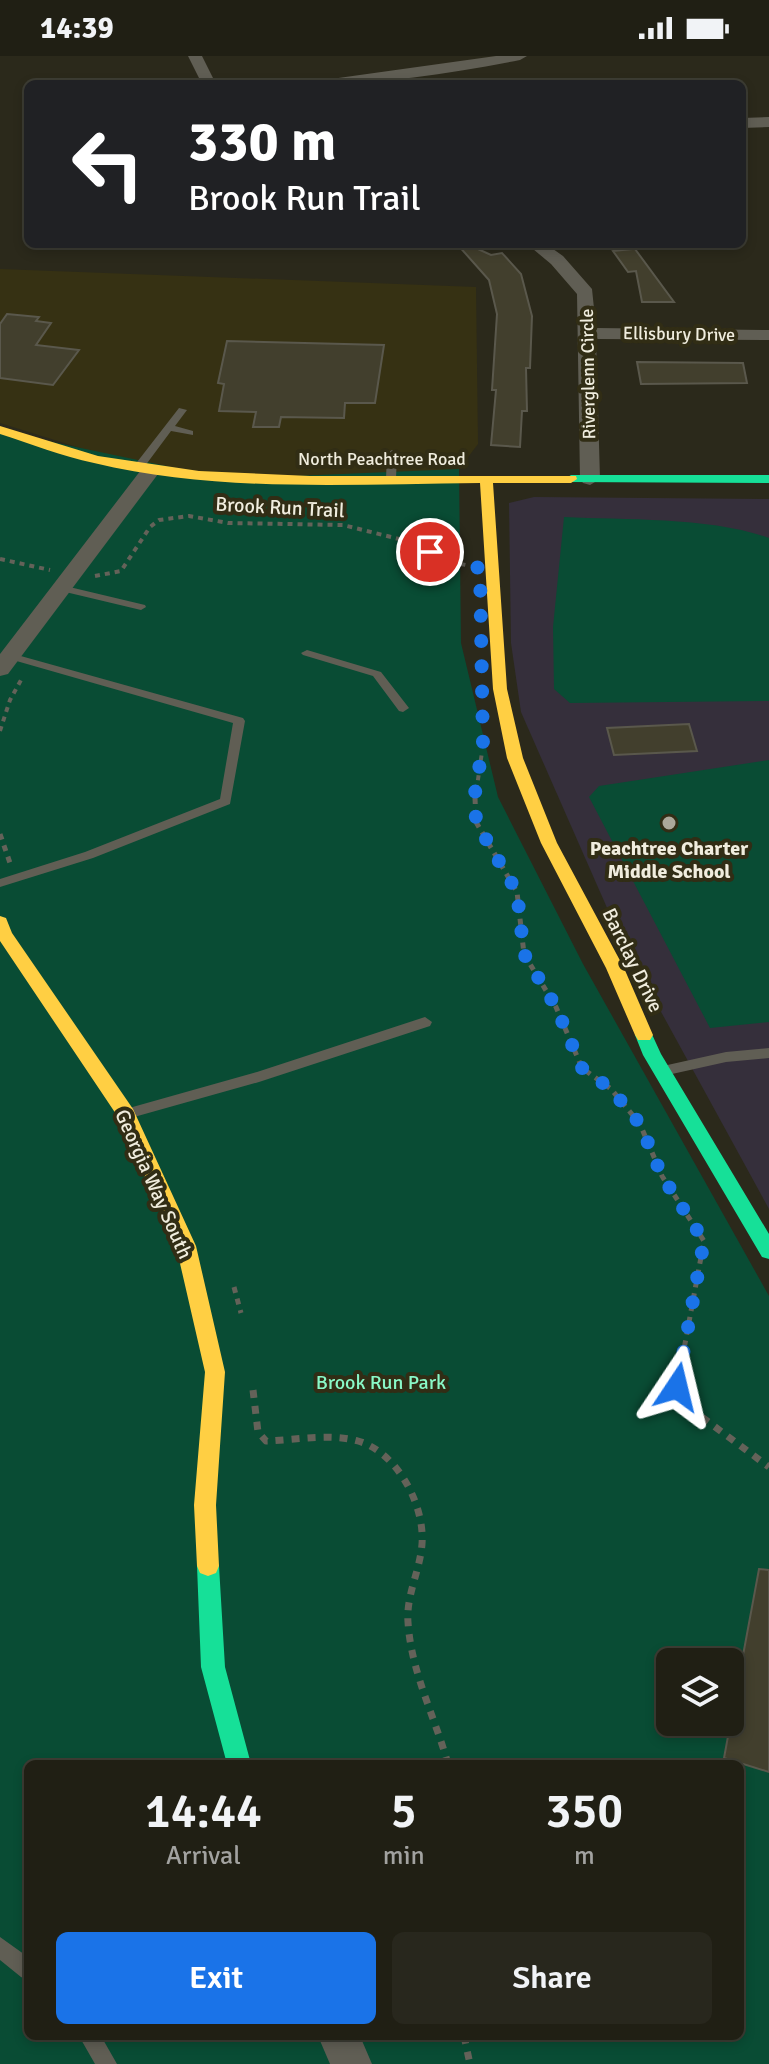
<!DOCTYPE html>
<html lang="en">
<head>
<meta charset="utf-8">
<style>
	:root { --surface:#201f14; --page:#28271d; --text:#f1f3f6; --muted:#a2a2a0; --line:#3d3d34; --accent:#1a73e8 }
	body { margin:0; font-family:Signika,sans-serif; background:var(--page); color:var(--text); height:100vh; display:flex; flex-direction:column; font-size:30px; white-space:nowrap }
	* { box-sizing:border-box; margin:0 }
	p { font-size:26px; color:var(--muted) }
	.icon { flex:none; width:44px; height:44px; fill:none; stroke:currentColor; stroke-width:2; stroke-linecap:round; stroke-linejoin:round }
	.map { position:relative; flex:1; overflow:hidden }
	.side { position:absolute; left:24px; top:1704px; width:720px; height:280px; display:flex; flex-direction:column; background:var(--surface); border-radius:12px; box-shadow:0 4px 12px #0003,0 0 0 2px var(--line) }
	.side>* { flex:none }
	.banner { position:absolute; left:24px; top:24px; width:722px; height:168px; border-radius:12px; box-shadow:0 4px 12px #0003,0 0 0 2px var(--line); background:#202124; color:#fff; overflow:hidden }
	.controls { position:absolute; left:656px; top:1592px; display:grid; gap:16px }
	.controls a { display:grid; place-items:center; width:88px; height:88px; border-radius:12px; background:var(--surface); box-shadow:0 4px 12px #0003,0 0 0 2px var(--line); font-size:40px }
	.pin { position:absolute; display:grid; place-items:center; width:68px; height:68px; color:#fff; margin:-34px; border:4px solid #fff; border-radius:50%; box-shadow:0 2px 8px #0007 }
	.me { position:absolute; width:88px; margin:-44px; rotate:10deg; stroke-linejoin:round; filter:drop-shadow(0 0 6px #0008) }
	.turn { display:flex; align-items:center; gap:28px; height:168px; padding:0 32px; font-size:36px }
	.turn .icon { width:104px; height:104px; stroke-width:2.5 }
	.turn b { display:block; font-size:56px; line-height:68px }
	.eta { display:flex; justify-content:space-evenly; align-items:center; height:136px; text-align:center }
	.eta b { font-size:48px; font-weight:600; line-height:56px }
	.cta { display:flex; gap:16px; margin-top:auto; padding:16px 32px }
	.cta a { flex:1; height:92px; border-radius:12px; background:var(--accent); color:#fff; font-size:32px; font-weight:600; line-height:92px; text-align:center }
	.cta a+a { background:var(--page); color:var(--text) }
	.status { display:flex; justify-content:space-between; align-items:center; height:56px; padding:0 40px; background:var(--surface); direction:ltr }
	.status svg { height:22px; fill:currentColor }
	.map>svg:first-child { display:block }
	.built { fill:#363113 }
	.education { fill:#352f3b }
	.green { fill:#094c34; fill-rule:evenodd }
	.building { fill:#423f2d; stroke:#5a584c; stroke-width:2 }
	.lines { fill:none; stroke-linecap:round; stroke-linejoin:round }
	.path-far2 { stroke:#646259; stroke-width:4; stroke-dasharray:5 5; stroke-linecap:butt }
	.path-far1 { stroke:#646259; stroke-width:5; stroke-dasharray:6 6; stroke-linecap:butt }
	.path { stroke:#646259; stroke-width:7; stroke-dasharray:8 8; stroke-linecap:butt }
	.lane { fill:#605e54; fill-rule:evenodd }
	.street { fill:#605e54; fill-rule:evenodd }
	.fast { fill:#16e098; fill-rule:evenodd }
	.slow { fill:#ffcf43; fill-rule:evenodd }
	.route { stroke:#1a73e8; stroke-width:14; stroke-dasharray:0 25.2 }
	.poi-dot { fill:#aba89a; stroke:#312d15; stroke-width:3 }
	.labels { text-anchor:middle; stroke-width:8; stroke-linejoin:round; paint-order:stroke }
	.far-street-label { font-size:18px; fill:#f0edde; stroke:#312d15 }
	.street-label { font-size:20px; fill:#f0edde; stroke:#312d15 }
	.poi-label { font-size:20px; font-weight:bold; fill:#f0edde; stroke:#312d15 }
	.park-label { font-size:20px; fill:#89f9c8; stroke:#312d15 }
</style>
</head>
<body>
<div class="status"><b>14:39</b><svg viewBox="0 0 49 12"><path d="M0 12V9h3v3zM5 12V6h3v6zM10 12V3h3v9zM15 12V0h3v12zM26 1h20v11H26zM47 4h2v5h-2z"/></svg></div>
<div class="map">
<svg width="769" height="2008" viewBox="0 0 769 2008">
	<rect width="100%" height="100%" fill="#2b291b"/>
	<path class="built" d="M0,213l476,18 2,157 -19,25 -24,11 -258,-2 -177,-55z"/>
	<path class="education" d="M534,441l235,2v710l-150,-274 -98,-223 -10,-69 -2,-140z"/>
	<path class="green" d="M0,375l228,48 231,-10 2,174 37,154 85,167 186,332v768h-769zM670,1606h60v60h-60zM28,1708h712v272h-712z
		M564,461c62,3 147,0 205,21v163l-199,2 -16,-14 -1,-62z
		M769,704v262l-59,6 -121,-231 10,-11z"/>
	<path class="building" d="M457,188h10l24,11 11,-2 19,21 11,42 -2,52h-4l1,43h-5l-2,36 -29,-2 5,-55h-4l5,-76 -8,-34z
		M632,188l3,5 39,53h-32l-6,-31 -8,1 -15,-21 19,-2z
		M7,258l32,3 -3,4 15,2 -15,22 43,5 -26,35 -53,-7v-54z
		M227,285l157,4 -9,58h-30l-1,15 -63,-1 -2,10h-26l3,-15 -37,-1 5,-27 -6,-1z
		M637,306l106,1 4,20 -106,1z
		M689,668l8,27 -83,4 -7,-27z
		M759,1513l10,1v202l-45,-14z"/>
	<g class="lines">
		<path class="path-far2" d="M0,503l50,11
			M95,520l26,-5 29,-44 9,-7 30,-4 39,7 115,2 68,17 39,20 16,3
			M0,675l10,-31 11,-20
			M475,744l7,-48"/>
		<path class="path-far1" d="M475,742l1,24 41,70 7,62 32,53 26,61 29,21 29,35 22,52 42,65 -20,108
			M0,778l10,29
			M234,1231l7,26"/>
		<path class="path" d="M684,1291l-7,40 18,25 74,55
			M253,1334l5,42 8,9c29,-1 64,-8 92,0 39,11 67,64 64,103 -2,27 -16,51 -14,78 3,50 27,95 40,142
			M464,1980l6,28"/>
		<path class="lane" d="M179,352l8,2 -12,16 18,5v4l-22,-4 -29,39h-8v-4z
			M392,394l5,3 -1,26 -5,3 -5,-3 1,-26z
			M61,529l84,20 1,2 -5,3 -84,-20v-4z
			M307,594l74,22 28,36 -6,4 -4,-1 -26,-35 -70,-21 -2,-2z
			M10,597l233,65 2,3 -15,83 -137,54 -93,29v-8l85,-27 135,-53 13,-76 -227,-65 -2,-2z
			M425,961l7,5 -2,4 -171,56 -132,37 -5,-1 -2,-4 2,-4 135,-38z
			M769,992v10l-43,4 -63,14 -7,-5 7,-5 63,-14z
			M0,1881l28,20v23l-7,-3 -21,-17z
			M79,1980h22l16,28h-22z"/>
		<path class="street" d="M188,0h14l14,28h-14z
			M496,0h31l-7,4c-68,13 -135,24 -203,24l7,-4z
			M769,61v10l-27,1v-10z
			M527,188h19l17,12 29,33 4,39 173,2v10l-173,-1 4,140 -10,6 -7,-2 -3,-4 -3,-185 -26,-30z
			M151,408l10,6 -153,204 -8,2v-22l144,-188z
			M318,1980h42l12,28h-42z"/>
		<path class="fast" d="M571,419h198v8l-203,-1 -1,-3z
			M644,972l6,2 11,24 108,180v25l-7,-2 -119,-202 -8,-20z
			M208,1500l8,3 3,7 6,101 26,97h-24l-26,-97 -4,-101 3,-7z"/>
		<path class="slow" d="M0,370l98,30 101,15 111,5h266l1,3 -6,4h-78l14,206 16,69 34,85 67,125 29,67 -3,5h-12l-3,-5 -29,-67 -65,-125 -34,-85 -14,-69 -13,-206c-127,1 -261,10 -386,-20 -32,-7 -63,-19 -94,-29z
			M0,860l6,2 6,15 121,176 63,137 29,126 -9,133 3,61 -3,7 -8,3 -8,-3 -3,-7 -3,-61 11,-133 -29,-126 -58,-129 -118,-176z"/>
	</g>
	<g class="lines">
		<path class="route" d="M430,496l20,10 30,6 3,177 -8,48 1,29 41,70 7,62 32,53 26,61 29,21 29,35 22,52 42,65 -27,146"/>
	</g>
	<circle class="poi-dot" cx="669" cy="767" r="8"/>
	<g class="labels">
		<g class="far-street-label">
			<text transform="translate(679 278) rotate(1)" y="6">Ellisbury Drive</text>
			<text transform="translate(588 318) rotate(-91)" y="6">Riverglenn Circle</text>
			<text x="382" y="409">North Peachtree Road</text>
		</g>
		<g class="street-label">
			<text transform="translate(280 451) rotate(3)" y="7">Brook Run Trail</text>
			<text transform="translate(633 904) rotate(64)" y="7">Barclay Drive</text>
			<text transform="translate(154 1128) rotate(66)" y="7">Georgia Way South</text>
		</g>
		<g class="poi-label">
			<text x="669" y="799">Peachtree Charter<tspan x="669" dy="23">Middle School</tspan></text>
		</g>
		<g class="park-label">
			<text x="381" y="1333">Brook Run Park</text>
		</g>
	</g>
</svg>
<div class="controls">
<a><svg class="icon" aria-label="layers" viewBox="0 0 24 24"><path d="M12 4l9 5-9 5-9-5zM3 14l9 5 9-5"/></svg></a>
</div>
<div class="pin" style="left:430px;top:496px;background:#d93025"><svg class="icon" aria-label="arrive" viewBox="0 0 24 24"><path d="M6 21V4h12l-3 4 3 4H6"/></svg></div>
<svg class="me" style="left:677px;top:1331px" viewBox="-20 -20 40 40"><path d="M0-17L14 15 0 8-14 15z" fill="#1a73e8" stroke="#fff" stroke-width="4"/></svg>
<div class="banner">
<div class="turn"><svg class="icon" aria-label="left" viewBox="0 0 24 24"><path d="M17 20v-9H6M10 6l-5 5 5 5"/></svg><div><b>330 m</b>Brook Run Trail</div></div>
</div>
<section class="side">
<div class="eta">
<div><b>14:44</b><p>Arrival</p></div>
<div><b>5</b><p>min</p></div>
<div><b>350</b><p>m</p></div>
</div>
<div class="cta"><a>Exit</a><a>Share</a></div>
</section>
</div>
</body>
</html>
